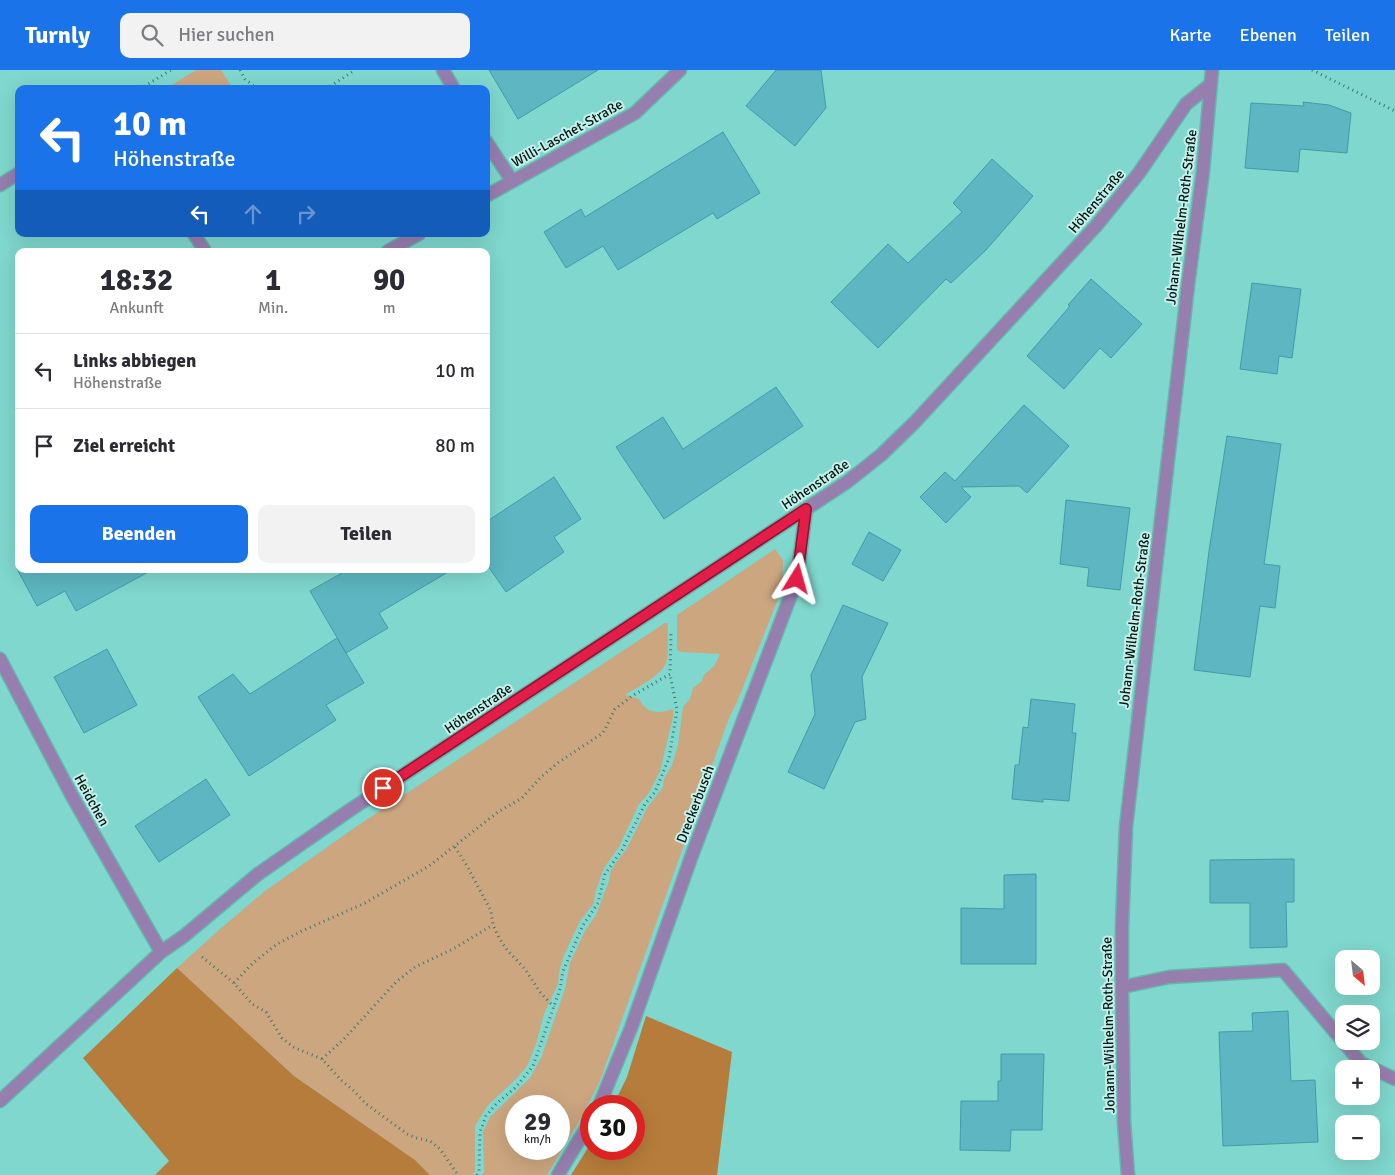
<!DOCTYPE html>
<html lang="de">
<head>
<meta charset="utf-8">
<style>
	:root { --surface:#fff; --page:#f2f2f3; --text:#2b2b33; --muted:#7c7c81; --line:#e1e1e2; --accent:#1a73e8 }
	body { margin:0; font-family:Signika,sans-serif; background:var(--page); color:var(--text); height:100vh; display:flex; flex-direction:column; font-size:19px; white-space:nowrap }
	* { box-sizing:border-box; margin:0 }
	p { font-size:16px; color:var(--muted) }
	.icon { flex:none; width:28px; height:28px; fill:none; stroke:currentColor; stroke-width:2; stroke-linecap:round; stroke-linejoin:round }
	.map { position:relative; flex:1; overflow:hidden }
	.side { position:absolute; left:15px; top:178px; width:475px; height:325px; display:flex; flex-direction:column; background:var(--surface); border-radius:10px; box-shadow:0 5px 20px #0002 }
	.side>* { flex:none }
	.banner { position:absolute; left:15px; top:15px; width:475px; height:152px; border-radius:10px; box-shadow:0 5px 20px #0002; background:#1a73e8; color:#fff; overflow:hidden }
	.needle { width:32px; rotate:152deg }
	.buttons { position:absolute; left:1335px; top:880px; display:grid; gap:10px }
	.buttons a { display:grid; place-items:center; width:45px; height:45px; border-radius:10px; background:var(--surface); box-shadow:0 5px 20px #0002; font-size:25px }
	.speed { position:absolute; left:505px; top:1025px; display:flex; gap:10px; font-size:25px; font-weight:700; text-align:center }
	.speed>* { display:grid; place-content:center; width:65px; height:65px; border-radius:50%; background:var(--surface); box-shadow:0 5px 20px #0002; line-height:1 }
	.speed small { font-size:12px; font-weight:400 }
	.speed .limit { border:8px solid #d22; background:#fff; color:#111 }
	.pin { position:absolute; display:grid; place-items:center; width:42px; height:42px; color:#fff; margin:-21px; border:2px solid #fff; border-radius:50%; box-shadow:0 1px 5px #0007 }
	.me { position:absolute; width:55px; margin:-28px; rotate:8deg; stroke-linejoin:round; filter:drop-shadow(0 0 4px #0008) }
	.turn { display:flex; align-items:center; gap:18px; height:105px; padding:0 15px; font-size:22px }
	.turn .icon { width:65px; height:65px; stroke-width:2.5 }
	.turn b { display:block; font-size:35px; line-height:42px }
	.lanes { display:flex; align-items:center; height:48px; padding:0 15px; background:#0003; justify-content:center; gap:25px; direction:ltr }
	.lanes .off { opacity:.35 }
	.eta { display:flex; justify-content:space-evenly; align-items:center; height:85px; text-align:center }
	.eta b { font-size:30px; font-weight:800; line-height:35px }
	.button { display:flex; gap:10px; margin-top:auto; padding:10px 15px }
	.button a { flex:1; height:58px; border-radius:10px; background:var(--accent); color:#fff; font-size:20px; font-weight:800; line-height:58px; text-align:center }
	.button a+a { background:var(--page); color:var(--text) }
	ul { padding:0; list-style:none }
	li { display:flex; align-items:center; gap:15px; height:75px; padding:0 15px; border-top:1px solid var(--line) }
	li div { flex:1 }
	li b { display:block; font-size:19px }
	li em { font-style:normal }
	header { display:flex; align-items:center; gap:30px; box-sizing:border-box; height:70px; padding:0 25px; background:var(--accent); color:#fff }
	header strong { font-size:24px }
	nav { display:flex; gap:28px; margin-inline-start:auto; font-size:18px }
	.search { width:350px; height:45px; background:var(--page); display:flex; align-items:center; gap:12px; box-sizing:border-box; padding:0 18px; border-radius:10px; color:var(--muted); font-size:19px }
	.map>svg:first-child { display:block }
	.green { fill:#cca67f; fill-rule:evenodd }
	.forest { fill:#b67c3b }
	.building { fill:#5db6c1; stroke:#429ca8 }
	.lines { fill:none; stroke-linecap:round; stroke-linejoin:round }
	.lane-casing { stroke:#68b5ac; stroke-width:15 }
	.street-casing { stroke:#68b5ac; stroke-width:15 }
	.path { stroke:#407872; stroke-width:3; stroke-dasharray:1 4; stroke-linecap:butt }
	.lane { stroke:#967eaf; stroke-width:12 }
	.street { stroke:#967eaf; stroke-width:12 }
	.route-casing { stroke:#92132f; stroke-width:12 }
	.route { stroke:#e11d48; stroke-width:9 }
	.labels { text-anchor:middle; stroke-width:4; stroke-linejoin:round; paint-order:stroke }
	.street-label { font-size:14px; fill:#001917; stroke:#c5efe9 }
</style>
</head>
<body>
<header>
<strong>Turnly</strong>
<div class="search"><svg class="icon" aria-label="search" viewBox="0 0 24 24"><circle cx="10" cy="10" r="6"/><path d="M15 15l6 6"/></svg>Hier suchen</div>
<nav><a>Karte</a><a>Ebenen</a><a>Teilen</a></nav>
</header>
<div class="map">
<svg width="1395" height="1105" viewBox="0 0 1395 1105">
	<rect width="100%" height="100%" fill="#7fd7cd"/>
	<path class="green" d="M196,0h25l12,19h-68z
		M775,479l8,11 -1,29 -45,113 -8,16 -129,363 -19,37 -34,57h-65l2,-3 -1,-40 7,-15 40,-39 11,-20 24,-69 5,-26 15,-32 11,-16 13,-34 2,-11 16,-22 20,-40 16,-21 1,-8 8,-14 6,-20 5,-38 7,-8 3,-11 9,-7 1,-5 12,-11 5,-11 -39,-2 -4,-2v-35zM516,1036h43v43h-43z
		M665,553h3c-1,11 1,30 -2,40 -4,12 -30,25 -41,32l14,4c8,15 19,15 34,10v8l-13,54 -11,22 -10,11 -20,43 -15,21 -9,25 -1,10 -14,18 -16,34 -5,17 -1,12 -14,30 -8,30 -9,22 -12,14 -27,25 -13,21v45l-2,4h-43l-15,-15 -121,-84 -117,-108 43,-39 45,-38 92,-65z"/>
	<path class="forest" d="M177,898l117,108 121,84 15,15h-275l14,-14 -86,-103z
		M646,946l86,36 -15,123h-146l20,-32v6h43v-43h-21l14,-29z"/>
	<path class="building" d="M489,0h109l-80,49z
		M776,0h45l5,38 -31,38 -49,-40z
		M1303,32l26,3 22,8 -4,40 -47,-4 -2,23 -53,-4 6,-65 53,3z
		M723,62l37,61 -43,26 -4,-6 -95,57 -15,-24 -37,22 -22,-36 37,-23 4,8z
		M992,89l41,37 -47,54 -35,33 -5,-4 -68,69 -47,-46 57,-58 20,19 54,-51 -9,-9z
		M1091,209l51,45 -31,34 -11,-10 -36,41 -37,-33 43,-50 -2,-1z
		M1252,213l49,6 -9,69 -13,-2 -2,18 -37,-5z
		M776,317l27,39 -139,93 -48,-72 47,-30 20,32z
		M1024,335l45,41 -42,47 -8,-7 -58,1 10,10 -25,26 -26,-26 25,-25 10,9z
		M1227,366l54,8 -17,120 16,2 -5,42 -15,-2 -10,71 -56,-7 15,-119z
		M554,407l27,42 -27,18 10,15 -58,40 -20,-29v-41z
		M1066,430l64,8 -10,82 -33,-4 2,-18 -29,-4z
		M869,462l32,18 -18,31 -31,-17z
		M17,499h137l-78,42 -11,-20 -28,15z
		M349,499h104l-74,44 9,15 -42,25 -36,-62z
		M843,535l45,18 -26,54 4,42 -11,3 -31,67 -36,-17 27,-58 -4,-39z
		M337,568l27,45 -38,22 10,15 -87,56 -51,-79 35,-23 17,20z
		M107,579l30,56 -53,28 -30,-56z
		M1031,629l44,5 -3,29h4l-7,68 -26,-2v3l-31,-3 3,-34h4l4,-38 5,1z
		M206,709l24,36 -71,47 -24,-36z
		M1294,789v43h-8l1,45 -37,1v-45h-40v-43z
		M1036,804v90h-75v-56l43,1v-34z
		M1288,941l3,70 24,-1 3,62 -95,4 -4,-114 34,-1 -1,-18z
		M1001,984h43l-2,76h-31l-1,21 -50,-1 1,-49h37v-20h3z"/>
	<g class="lines">
		<defs>
			<path id="lane" d="M1122,917l47,-10 114,-7 78,93 34,16"/>
			<path id="street" d="M443,0l11,19
				M486,71l26,40
				M0,115l19,-12
				M486,126l149,-83 45,-43
				M194,164l11,17
				M388,181l31,-17
				M0,589l72,137 89,156
				M0,1031l161,-149 23,-16 74,-62 92,-64 497,-328 34,-27 34,-33 181,-196 43,-53 47,-69 24,-19
				M599,1036l32,-78 61,-173 105,-276 9,-70
				M558,1105l33,-55
				M1128,1105l-4,-53 -2,-135v-61l4,-99 62,-542 15,-114 9,-101"/>
		</defs>
		<use href="#lane" class="lane-casing"/>
		<use href="#street" class="street-casing"/>
		<path class="path" d="M240,0l5,9 12,10
			M1312,0l83,41
			M140,19l31,-19
			M326,19l29,-19
			M455,777l12,19 24,45 2,14 6,13 8,12 18,19 15,23 14,15
			M202,887l32,26 18,21 14,8 16,26 11,9 29,12 19,21 13,11 11,12 42,31 9,4 14,3 10,8 18,26
			M234,913l19,-20 24,-19 25,-13 63,-28 64,-37 69,-54 24,-14 19,-21 18,-15 44,-29 12,-24 17,-13 38,-22 1,-43
			M322,989l22,-20 52,-57 19,-15 38,-18 40,-24
			M477,1105l2,-4 1,-39 6,-16 11,-13 19,-16 17,-21 27,-77 3,-18 20,-46 15,-22 7,-29 17,-24 23,-46 10,-12 14,-34 8,-48 -7,-36"/>
		<use href="#lane" class="lane"/>
		<use href="#street" class="street"/>
	</g>
	<g class="lines">
		<defs>
			<path id="route" d="M383,718l423,-279 -9,70"/>
		</defs>
		<use href="#route" class="route-casing"/>
		<use href="#route" class="route"/>
	</g>
	<g class="labels">
		<g class="street-label">
			<text transform="translate(567 63) rotate(-29)" y="5">Willi-Laschet-Straße</text>
			<text transform="translate(1096 131) rotate(-50)" y="5">Höhenstraße</text>
			<text transform="translate(1181 147) rotate(-83)" y="5">Johann-Wilhelm-Roth-Straße</text>
			<text transform="translate(815 414) rotate(-34)" y="5">Höhenstraße</text>
			<text transform="translate(1134 550) rotate(-83)" y="5">Johann-Wilhelm-Roth-Straße</text>
			<text transform="translate(478 638) rotate(-34)" y="5">Höhenstraße</text>
			<text transform="translate(92 730) rotate(61)" y="5">Heidchen</text>
			<text transform="translate(695 734) rotate(-69)" y="5">Dreckerbusch</text>
			<text transform="translate(1108 955) rotate(-91)" y="5">Johann-Wilhelm-Roth-Straße</text>
		</g>
	</g>
</svg>
<div class="buttons">
<a><svg class="needle" viewBox="-14 -14 28 28"><path d="M0-13l5 13h-10z" fill="#e53935"/><path d="M0 13l5-13h-10z" fill="#7c7c81"/></svg></a>
<a><svg class="icon" aria-label="layers" viewBox="0 0 24 24"><path d="M12 4l9 5-9 5-9-5zM3 14l9 5 9-5"/></svg></a>
<a>+</a>
<a>−</a>
</div>
<div class="speed"><div>29<small>km/h</small></div><div class="limit">30</div></div>
<div class="pin" style="left:383px;top:718px;background:#d93025"><svg class="icon" aria-label="arrive" viewBox="0 0 24 24"><path d="M6 21V4h12l-3 4 3 4H6"/></svg></div>
<svg class="me" style="left:797px;top:509px" viewBox="-20 -20 40 40"><path d="M0-17L14 15 0 8-14 15z" fill="#e11d48" stroke="#fff" stroke-width="4"/></svg>
<div class="banner">
<div class="turn"><svg class="icon" aria-label="left" viewBox="0 0 24 24"><path d="M17 20v-9H6M10 6l-5 5 5 5"/></svg><div><b>10 m</b>Höhenstraße</div></div>
<div class="lanes"><svg class="icon" aria-label="left" viewBox="0 0 24 24"><path d="M17 20v-9H6M10 6l-5 5 5 5"/></svg><svg class="icon off" aria-label="ahead" viewBox="0 0 24 24"><path d="M12 20V5M6 11l6-6 6 6"/></svg><svg class="icon off" aria-label="right" viewBox="0 0 24 24"><path d="M7 20v-9h11M14 6l5 5-5 5"/></svg></div>
</div>
<section class="side">
<div class="eta">
<div><b>18:32</b><p>Ankunft</p></div>
<div><b>1</b><p>Min.</p></div>
<div><b>90</b><p>m</p></div>
</div>
<ul>
<li><svg class="icon" aria-label="left" viewBox="0 0 24 24"><path d="M17 20v-9H6M10 6l-5 5 5 5"/></svg><div><b>Links abbiegen</b><p>Höhenstraße</p></div><em>10 m</em></li>
<li><svg class="icon" aria-label="arrive" viewBox="0 0 24 24"><path d="M6 21V4h12l-3 4 3 4H6"/></svg><div><b>Ziel erreicht</b></div><em>80 m</em></li>
</ul>
<div class="button"><a>Beenden</a><a>Teilen</a></div>
</section>
</div>
</body>
</html>
